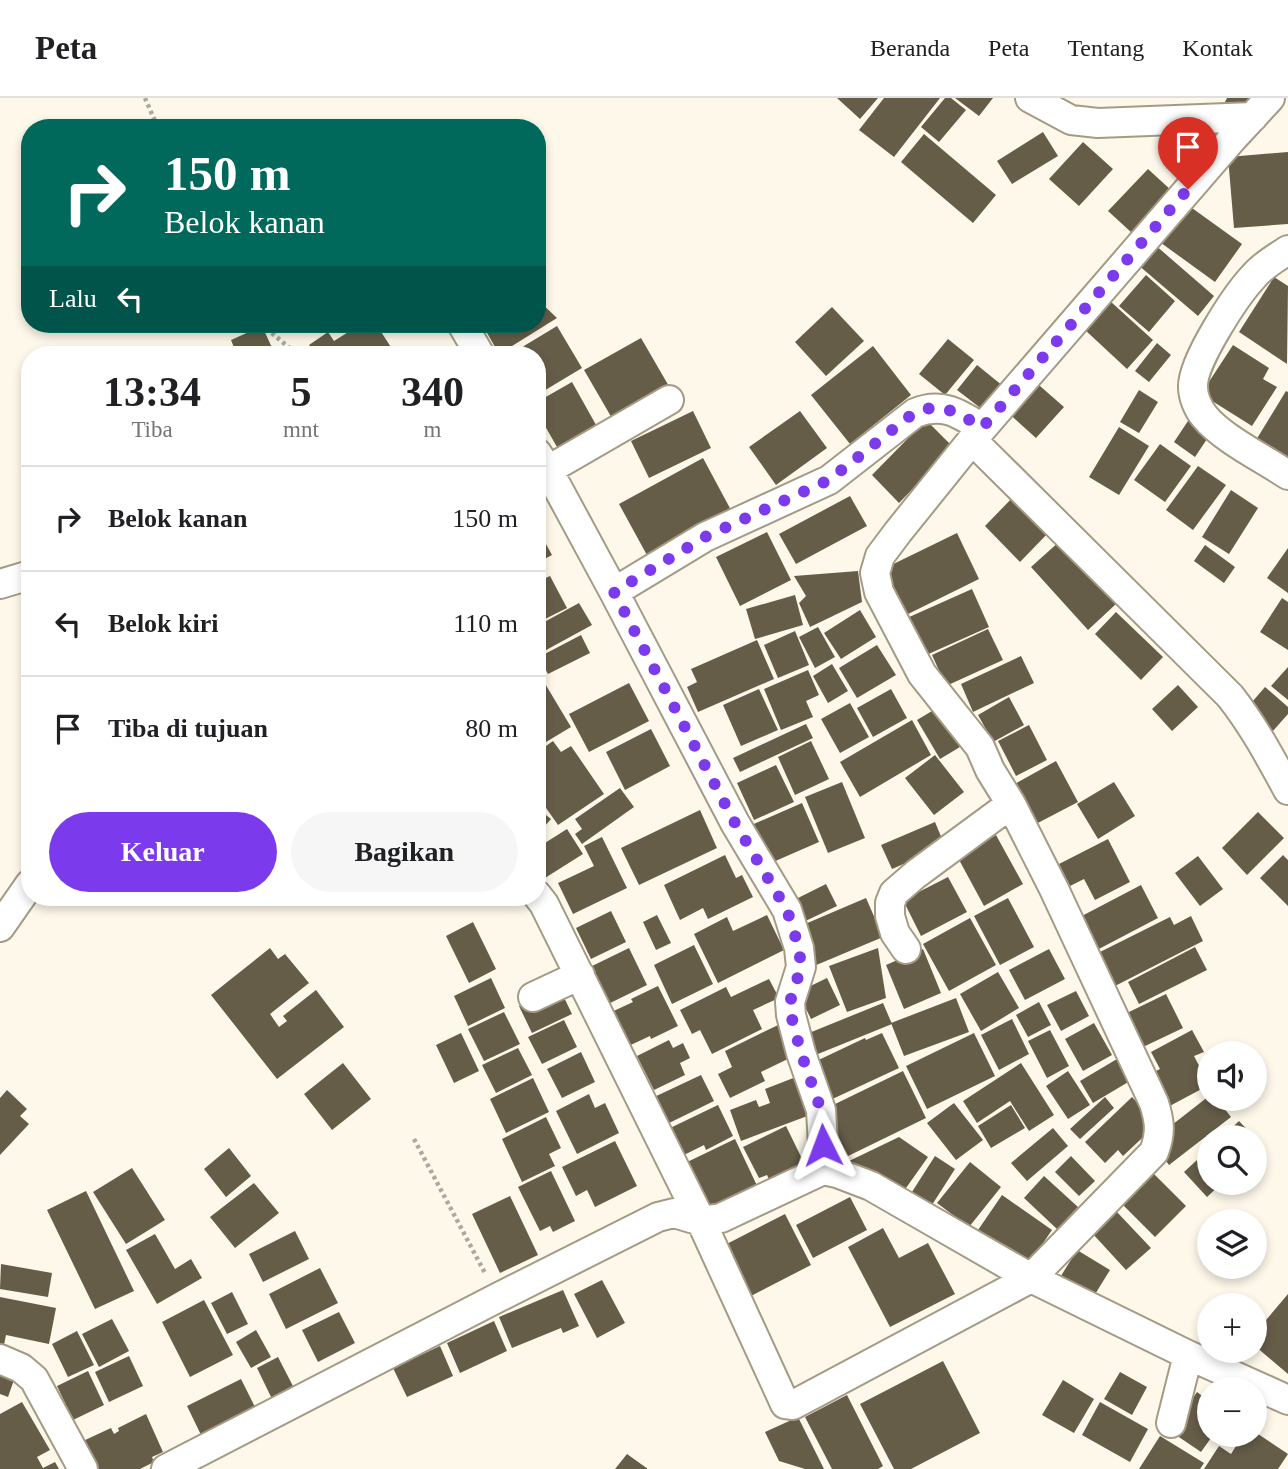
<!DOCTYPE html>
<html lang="id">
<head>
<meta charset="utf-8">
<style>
	:root { --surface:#fff; --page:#f6f6f6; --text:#202124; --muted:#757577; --line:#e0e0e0; --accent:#7c3aed }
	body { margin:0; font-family:Georgia,serif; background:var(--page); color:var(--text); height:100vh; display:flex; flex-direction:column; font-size:26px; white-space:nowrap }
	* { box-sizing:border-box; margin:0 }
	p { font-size:23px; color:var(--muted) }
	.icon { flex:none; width:38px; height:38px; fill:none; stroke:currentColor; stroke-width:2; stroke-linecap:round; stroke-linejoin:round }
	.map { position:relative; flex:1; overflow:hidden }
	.side { position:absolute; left:21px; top:248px; width:525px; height:560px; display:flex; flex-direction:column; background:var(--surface); border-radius:28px; box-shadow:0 4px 10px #0003 }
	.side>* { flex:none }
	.top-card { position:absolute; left:21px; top:21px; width:525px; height:214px; border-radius:28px; box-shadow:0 4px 10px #0003; background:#00695c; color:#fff; overflow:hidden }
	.controls { position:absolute; left:1197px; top:943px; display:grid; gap:14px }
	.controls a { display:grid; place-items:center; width:70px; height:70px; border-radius:50%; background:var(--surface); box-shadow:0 4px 10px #0003; font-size:35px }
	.pin { position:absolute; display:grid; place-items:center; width:60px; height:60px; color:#fff; margin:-72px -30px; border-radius:50% 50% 50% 0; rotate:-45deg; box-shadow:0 0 7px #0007 }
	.pin .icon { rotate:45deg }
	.me { position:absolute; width:77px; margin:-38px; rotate:357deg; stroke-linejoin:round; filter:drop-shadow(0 0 5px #0008) }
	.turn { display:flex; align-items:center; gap:24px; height:147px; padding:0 28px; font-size:32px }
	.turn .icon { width:91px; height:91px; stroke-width:2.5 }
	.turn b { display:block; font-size:49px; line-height:60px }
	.then { display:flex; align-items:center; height:66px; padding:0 28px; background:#0003; gap:14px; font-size:26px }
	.eta { display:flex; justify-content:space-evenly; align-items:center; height:119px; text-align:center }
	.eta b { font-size:42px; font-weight:700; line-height:49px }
	.button { display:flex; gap:14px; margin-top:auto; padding:14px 28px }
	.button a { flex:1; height:80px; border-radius:42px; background:var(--accent); color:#fff; font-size:28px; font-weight:700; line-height:80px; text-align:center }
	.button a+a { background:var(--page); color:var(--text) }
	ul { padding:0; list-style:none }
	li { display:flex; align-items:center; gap:21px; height:105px; padding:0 28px; border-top:2px solid var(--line) }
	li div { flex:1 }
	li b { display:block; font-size:26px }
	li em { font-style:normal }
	header { display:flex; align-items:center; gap:42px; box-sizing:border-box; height:98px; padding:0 35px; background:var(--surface); border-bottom:2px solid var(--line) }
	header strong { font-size:33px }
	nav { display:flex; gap:38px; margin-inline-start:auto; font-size:24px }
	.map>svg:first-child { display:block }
	.building { fill:#655d48 }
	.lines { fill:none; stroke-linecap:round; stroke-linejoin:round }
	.minor-casing { stroke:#a49b85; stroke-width:32 }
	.path { stroke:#ada89c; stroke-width:4.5; stroke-dasharray:3.5 3.5; stroke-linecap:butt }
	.minor { stroke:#fff; stroke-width:28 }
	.route { stroke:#7c3aed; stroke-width:12; stroke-dasharray:0 21.6 }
</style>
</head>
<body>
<header>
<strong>Peta</strong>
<nav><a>Beranda</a><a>Peta</a><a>Tentang</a><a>Kontak</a></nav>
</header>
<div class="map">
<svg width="1288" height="1371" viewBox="0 0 1288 1371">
	<rect width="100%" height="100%" fill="#fef8ea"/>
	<path class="building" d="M837,0h41l-18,21z
		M884,0h56l-46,59 -35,-27z
		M945,0h6l15,12 -27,32 -18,-15z
		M955,0h38l-14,18z
		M1227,0h30l-6,17 -26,-13z
		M1043,34l15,24 -46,28 -15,-23z
		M924,36l72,61 -23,28 -72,-61z
		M1083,44l30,27 -34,37 -30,-27z
		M1288,54v72l-54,4 -6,-71z
		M1148,71l24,22 -40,42 -24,-22z
		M1185,105l57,41 -27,38 -58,-42z
		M1154,146l60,52 -16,20 -61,-52z
		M1146,177l29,26 -26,31 -30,-26z
		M1274,179l14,9 -1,78 -48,-32z
		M537,201l20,19 -58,36 -17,-30h55z
		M1110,203l43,39 -26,29 -43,-40z
		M832,209l32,34 -38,35 -31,-34z
		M325,226h24l-20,9z
		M361,226h15l20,31h-80l-7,-10 19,-13 6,9z
		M262,228l12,26 -8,3h-29l-6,-15z
		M557,228l25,42 -45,27v-40h-28z
		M641,240l29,50 -57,32 -29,-50z
		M948,241l26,21 -29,35 -26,-21z
		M1157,245l14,12 -22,27 -14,-11z
		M1233,247l36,23 -6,11 14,8 -25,39 -51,-32z
		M873,248l38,49 -61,49 -39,-49z
		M977,267l26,21 -20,24 -26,-20z
		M1032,281l32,28 -28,31 -31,-28z
		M572,284l28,50 -39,22 -24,-42v-10z
		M1139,292l19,12 -19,31 -19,-11z
		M1286,293l2,1v75l-35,-22z
		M693,313l18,37 -62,30 -18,-37z
		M800,313l27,37 -51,37 -27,-38z
		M1190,320l21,15 -16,24 -21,-15z
		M926,322l27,27 -54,56 -27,-28z
		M1119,329l30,19 -30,49 -30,-18z
		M1160,346l31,22 -26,36 -31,-22z
		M703,360l29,54 -84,45 -29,-53z
		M1198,368l28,19 -33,45 -27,-20z
		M1231,392l27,18 -29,46 -27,-17z
		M1015,397l36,35 -31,32 -35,-36z
		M850,398l17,30 -71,38 -17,-30z
		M767,434l24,48 -51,26 -24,-49z
		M957,435l22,46 -77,38 -23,-46z
		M541,437l11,20 -15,8v-25z
		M1060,443l56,63 -28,26 -57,-63z
		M1205,447l30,22 -11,16 -30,-22z
		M1288,450v45l-21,-15z
		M858,473l4,31 -52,25 -11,-24 7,-7 -12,-20z
		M550,478l17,32 -30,15v-41z
		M972,491l17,38 -65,29 -17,-38z
		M795,497l8,30 -48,14 -9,-30z
		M1282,500l6,4v48l-28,-18z
		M579,505l13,22 -55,30v-29z
		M860,512l16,27 -35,22 -17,-26z
		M1116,514l47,45 -22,23 -46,-46z
		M818,529l17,30 -20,11 -16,-31z
		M988,531l15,31 -57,26 -14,-31z
		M795,533l14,34 -31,13 -14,-33z
		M581,537l9,18 -42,21 -9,-17z
		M757,542l17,39 -76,33 -11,-25 10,-5 -6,-13z
		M877,547l19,30 -39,23 -18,-30z
		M1021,558l13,27 -61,29 -12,-28z
		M832,566l16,27 -20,12 -15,-27z
		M1288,569v33l-17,-14z
		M808,572l11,25 -13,6 7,16 -32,13 -17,-41z
		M544,584l27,45 -25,15 -9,-14v-42z
		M629,585l20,38 -60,31 -20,-38z
		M1178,587l20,22 -26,24 -20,-22z
		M1265,589l23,20v7l-16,18 -26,-23z
		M759,591l19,41 -37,16 -18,-41z
		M891,591l16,29 -34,19 -16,-29z
		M1009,599l15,28 -31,17 -15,-27z
		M850,605l19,34 -29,16 -19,-34z
		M937,610l23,39 -20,12 -23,-39z
		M912,622l19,35 -71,42 -20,-35z
		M806,626l7,14 -73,34 -7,-14z
		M1029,627l18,35 -31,16 -18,-35z
		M651,631l19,37 -45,24 -19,-38z
		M553,643l8,11 10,-6 33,48 -46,31 -21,-30v-47l2,3z
		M811,643l18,38 -34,16 -17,-38z
		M935,657l29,37 -30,23 -29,-37z
		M1056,663l22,41 -44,23 -21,-40z
		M776,667l18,37 -40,18 -17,-37z
		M842,684l23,56 -37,15 -23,-56z
		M1114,684l21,34 -37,23 -21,-35z
		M620,690l14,19 -52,37 -7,-10 7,-5 -7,-10z
		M802,705l17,39 -55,24 -17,-39z
		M537,710l14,11 -14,16z
		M700,712l17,38 -78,37 -18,-37z
		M1258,714l26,26 -37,37 -25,-27z
		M935,724l10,24 -53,23 -11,-24z
		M567,731l16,25 -46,29v-35z
		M996,737l27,49 -39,22 -27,-50z
		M602,739l25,51 -54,26 -15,-31 36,-17 -10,-20z
		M1108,741l22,43 -35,18 -11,-21 -14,7 -11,-22z
		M725,757l11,23 6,-3 11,22 -45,22 -5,-11 -23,12 -16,-35z
		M1283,757l5,5v46l-28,-28z
		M1198,758l25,33 -23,17 -25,-33z
		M948,779l19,35 -46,24 -18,-36z
		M826,786l11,22 -40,19 -11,-21z
		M1141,787l17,33 -63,33 -17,-33z
		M866,800l17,39 -69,29 -16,-39z
		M1008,800l26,49 -34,18 -26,-49z
		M611,813l15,31 -35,17 -15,-31z
		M657,817l14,28 -15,7 -13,-28z
		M767,817l17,35 -66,33 -24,-49 33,-17 6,14z
		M1191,818l12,25 -90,46 -17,-33 74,-37 4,8z
		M970,820l26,47 -47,26 -26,-47z
		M473,824l23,47 -27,14 -23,-47z
		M694,847l19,39 -41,20 -18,-39z
		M1195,849l12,23 -68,34 -11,-22z
		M270,850l8,11 7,-5 24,29 -39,31 9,13 8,-6 -4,-5 33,-26 28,37 -67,52 -66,-84z
		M629,850l18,37 -43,21 -18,-37z
		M878,850l8,50 -39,14 -18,-46z
		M923,851l18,44 -37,16 -18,-44z
		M1049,851l16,30 -40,21 -16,-30z
		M998,874l21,36 -38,23 -21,-37z
		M491,880l14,30 -37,18 -14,-30z
		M827,880l13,27 -29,14 -13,-27z
		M769,881l10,19 -26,12 9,19 -50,25 -12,-24 -8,4 -12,-24 46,-23 5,10z
		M658,888l20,40 -27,13 -1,-3 -28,13 -17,-34 28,-13 -2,-3z
		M559,889l13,27 -40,19 -13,-27z
		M1076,893l13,25 -28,15 -14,-26z
		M1166,896l17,34 -40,19 -16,-34z
		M956,900l13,34 -65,24 -13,-33z
		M1039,904l12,23 -23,12 -12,-22z
		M883,905l9,21 -79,32 -9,-21z
		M504,914l16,32 -36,17 -16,-32z
		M1012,921l17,35 -30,16 -18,-35z
		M564,922l13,27 -35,17 -14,-27z
		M1094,925l18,32 -29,16 -18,-32z
		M778,927l16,31 -33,16 4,9 -35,17 -12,-24 14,-7 -7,-16z
		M1050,932l19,36 -22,12 -19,-37z
		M1192,932l12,22 -10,4 15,29 -43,23 -18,-33 12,-6 -9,-17z
		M461,935l18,38 -25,12 -18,-38z
		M882,935l17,35 -73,34 -18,-37 57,-27 1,2z
		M974,935l21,43 -68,33 -21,-43z
		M669,942l4,8 10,-5 7,15 -10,5 5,12 -31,15 -17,-34z
		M518,950l14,27 -36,18 -14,-28z
		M581,954l14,30 -33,16 -15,-29z
		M1117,961l13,22 -37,22 -13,-22z
		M343,965l28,36 -39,31 -28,-36z
		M1021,965l33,52 -25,16 -19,-30 -33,22 -14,-22z
		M903,973l23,47 -82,40 -6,-11 -10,2 3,-43z
		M1068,973l22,34 -22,14 -22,-33z
		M701,977l13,26 -51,25 -13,-27z
		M796,979l14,38 -69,26 -11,-31 26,-10 3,7 11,-4 -5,-14z
		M533,980l16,34 -43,21 -16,-34z
		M7,992l20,19 -7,7 9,8 -29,31v-57z
		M589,996l6,14 10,-5 14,30 -42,21 -21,-43z
		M1209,998v3h8l14,18 -62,48 -12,-16 17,-14 -6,-7z
		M1105,999l9,11 -34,31 -10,-10z
		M1132,999l25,27 -34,32 -5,-6 -13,13 -20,-21z
		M954,1005l29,37 -27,20 -29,-37z
		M718,1007l15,31 -27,14 -2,-5 -24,12 -14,-27z
		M1011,1007l14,23 -34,20 -13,-22z
		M546,1019l15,31 -12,6 6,12 -33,16 -20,-43z
		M1239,1023l16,17h-34z
		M786,1028l22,45 -35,17 -6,-13 -8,3 -16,-31z
		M1053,1030l15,18 -41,35 -16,-18z
		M899,1039l29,20 -22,31 -40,-14 -19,-12z
		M735,1041l25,53 -54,25 -25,-52z
		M615,1043l22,45 -42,21 -8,-17 -11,6 -14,-29z
		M229,1050l22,28 -25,21 -22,-28z
		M1209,1051v34h13l-15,14 -23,-25z
		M935,1058l20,13 -25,39 -20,-13z
		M1071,1058l24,25 -16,15 -24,-24z
		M970,1064l31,25 -32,40 -32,-24z
		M132,1070l33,52 -39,24 -33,-52z
		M1150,1072l36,36 -31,31 -36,-36z
		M551,1073l24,50 -22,11 -3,-6 -10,5 -22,-44z
		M1044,1078l34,31 -21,22 -33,-31z
		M254,1085l25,30 -44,35 -25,-31z
		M86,1093l48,100 -39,18 -48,-99z
		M1002,1097l50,35 -26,38 -50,-35z
		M510,1098l28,59 -38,18 -28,-59z
		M850,1099l17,33 -54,28 -17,-33z
		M1116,1113l35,37 -25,22 -34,-37z
		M785,1116l26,51 -66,34 -26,-51z
		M883,1130l16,30 29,-15 27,51 -65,33 -42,-80z
		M295,1133l14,28 -46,23 -14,-28z
		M155,1136l20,35 16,-10 11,19 -45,26 -31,-54z
		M1077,1152l33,20 -21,34 -33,-20z
		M1,1166l51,9 -4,24 -48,-8z
		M320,1170l18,35 -52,26 -17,-35z
		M602,1182l23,43 -28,15 -23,-44z
		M563,1192l16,36 -16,7 -2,-5 -49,20 -13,-31z
		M232,1194l16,32 -21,10 -16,-31z
		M1288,1196v80l-33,-28v-13z
		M0,1199l56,11 -7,36 -43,-9 -3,15 -3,-1z
		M204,1202l29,55 -43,22 -28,-55z
		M339,1214l16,31 -37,19 -16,-32z
		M112,1221l17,32 -30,16 -17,-33z
		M494,1223l13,30 -47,22 -13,-30z
		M256,1232l15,27 -20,11 -15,-26z
		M77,1233l17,34 -26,12 -16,-33z
		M440,1248l13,30 -46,21 -14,-29z
		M129,1258l14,30 -34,16 -14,-30z
		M278,1259l17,33 -22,11 -16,-33z
		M943,1263l37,72 -69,36h-17l-34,-65z
		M88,1273l16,34 -31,15 -16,-34z
		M0,1274l15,5 -7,20 -8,-3z
		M1120,1274l27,15 -15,28 -28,-16z
		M241,1281l17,34 -55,26 -16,-33z
		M1063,1282l31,19 -20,34 -32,-18z
		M1197,1294l12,9v34h4l-12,17 -31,-21z
		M847,1297l36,71 -5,3h-46l-27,-52z
		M22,1304l28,48 -13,7 6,11 12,-6 4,7h-59v-55z
		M1100,1304l48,27 -18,33 -48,-27z
		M146,1316l17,38 -11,5 2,5 -14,7h-44l-13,-28 28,-13 3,6 5,-3 -1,-3z
		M798,1319l26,52h-19l-26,-8 -14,-29z
		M1255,1334l33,22 -10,15h-74l15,-23 12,8 12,-19h12z
		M1160,1338l44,27 -4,6h-61z
		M627,1356l21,15h-33z"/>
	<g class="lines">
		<defs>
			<path id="minor" d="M1030,0l41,22 27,3 155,-6
				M1288,152c-12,8 -25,15 -34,26 -18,19 -62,86 -61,111 0,10 5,22 12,30 17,21 59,42 83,58
				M462,226l18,31
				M972,342l258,256c23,29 40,61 58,94
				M537,355l11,17 66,122 121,231 52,87 12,38 2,19 -11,35 1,13 10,38 20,57 2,35 -9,29
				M548,372l121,-70
				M0,486l30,-9
				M614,494l91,-55 124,-57 86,-67c27,-11 44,0 67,15
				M537,797l7,9 157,317 84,183 8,1 238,-127 123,-126c7,-19 6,-30 0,-49l-100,-214 -43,-85 -21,-34 -10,-23 -58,-73 -43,-82 -4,-19 5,-17 18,-24 74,-92 260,-301 38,-41
				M0,829l30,-43
				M906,851l-11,-16 -5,-17v-13l4,-10 22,-19 95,-70
				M533,899l47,-22
				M0,1261l21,9 13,11 49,90
				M1171,1325l17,-68
				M166,1371l331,-171 161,-81 16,-4 27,8 20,-3 102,-48 14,3 34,13 160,92 157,77 100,45"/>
		</defs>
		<use href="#minor" class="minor-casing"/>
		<path class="path" d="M145,0l13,30
			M261,226l37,31
			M414,1041l72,136"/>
		<use href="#minor" class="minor"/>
	</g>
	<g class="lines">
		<path class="route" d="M823,1047l-2,-35 -20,-57 -10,-38 -1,-13 11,-35 -2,-19 -12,-38 -52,-87 -121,-231 91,-55 124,-57 86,-68c28,-10 44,1 67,16l206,-239"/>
	</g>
</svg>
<div class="controls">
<a><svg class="icon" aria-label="sound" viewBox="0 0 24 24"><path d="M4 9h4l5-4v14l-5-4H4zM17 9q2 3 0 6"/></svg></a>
<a><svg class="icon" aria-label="search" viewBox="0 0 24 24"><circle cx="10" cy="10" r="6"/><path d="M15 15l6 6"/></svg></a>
<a><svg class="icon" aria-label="layers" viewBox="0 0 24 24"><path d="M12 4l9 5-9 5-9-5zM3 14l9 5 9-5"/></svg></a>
<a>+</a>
<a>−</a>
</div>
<div class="pin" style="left:1188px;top:91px;background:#d93025"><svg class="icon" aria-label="arrive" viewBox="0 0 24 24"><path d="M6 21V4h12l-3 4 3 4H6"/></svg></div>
<svg class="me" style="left:823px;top:1047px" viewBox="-20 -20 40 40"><path d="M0-17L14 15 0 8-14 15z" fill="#7c3aed" stroke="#fff" stroke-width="4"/></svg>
<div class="top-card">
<div class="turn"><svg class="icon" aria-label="right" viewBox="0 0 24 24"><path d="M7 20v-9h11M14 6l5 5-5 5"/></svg><div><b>150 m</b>Belok kanan</div></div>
<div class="then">Lalu<svg class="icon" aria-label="left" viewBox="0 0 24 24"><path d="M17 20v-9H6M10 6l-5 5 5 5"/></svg></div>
</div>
<section class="side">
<div class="eta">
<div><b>13:34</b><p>Tiba</p></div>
<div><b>5</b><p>mnt</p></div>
<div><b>340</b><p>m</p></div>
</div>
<ul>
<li><svg class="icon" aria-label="right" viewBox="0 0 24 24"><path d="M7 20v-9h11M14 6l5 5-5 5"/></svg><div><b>Belok kanan</b></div><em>150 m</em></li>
<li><svg class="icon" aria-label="left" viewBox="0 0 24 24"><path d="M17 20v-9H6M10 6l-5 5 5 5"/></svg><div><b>Belok kiri</b></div><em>110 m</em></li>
<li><svg class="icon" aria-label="arrive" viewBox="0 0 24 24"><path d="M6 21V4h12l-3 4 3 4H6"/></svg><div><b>Tiba di tujuan</b></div><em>80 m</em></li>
</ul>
<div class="button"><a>Keluar</a><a>Bagikan</a></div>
</section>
</div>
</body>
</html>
